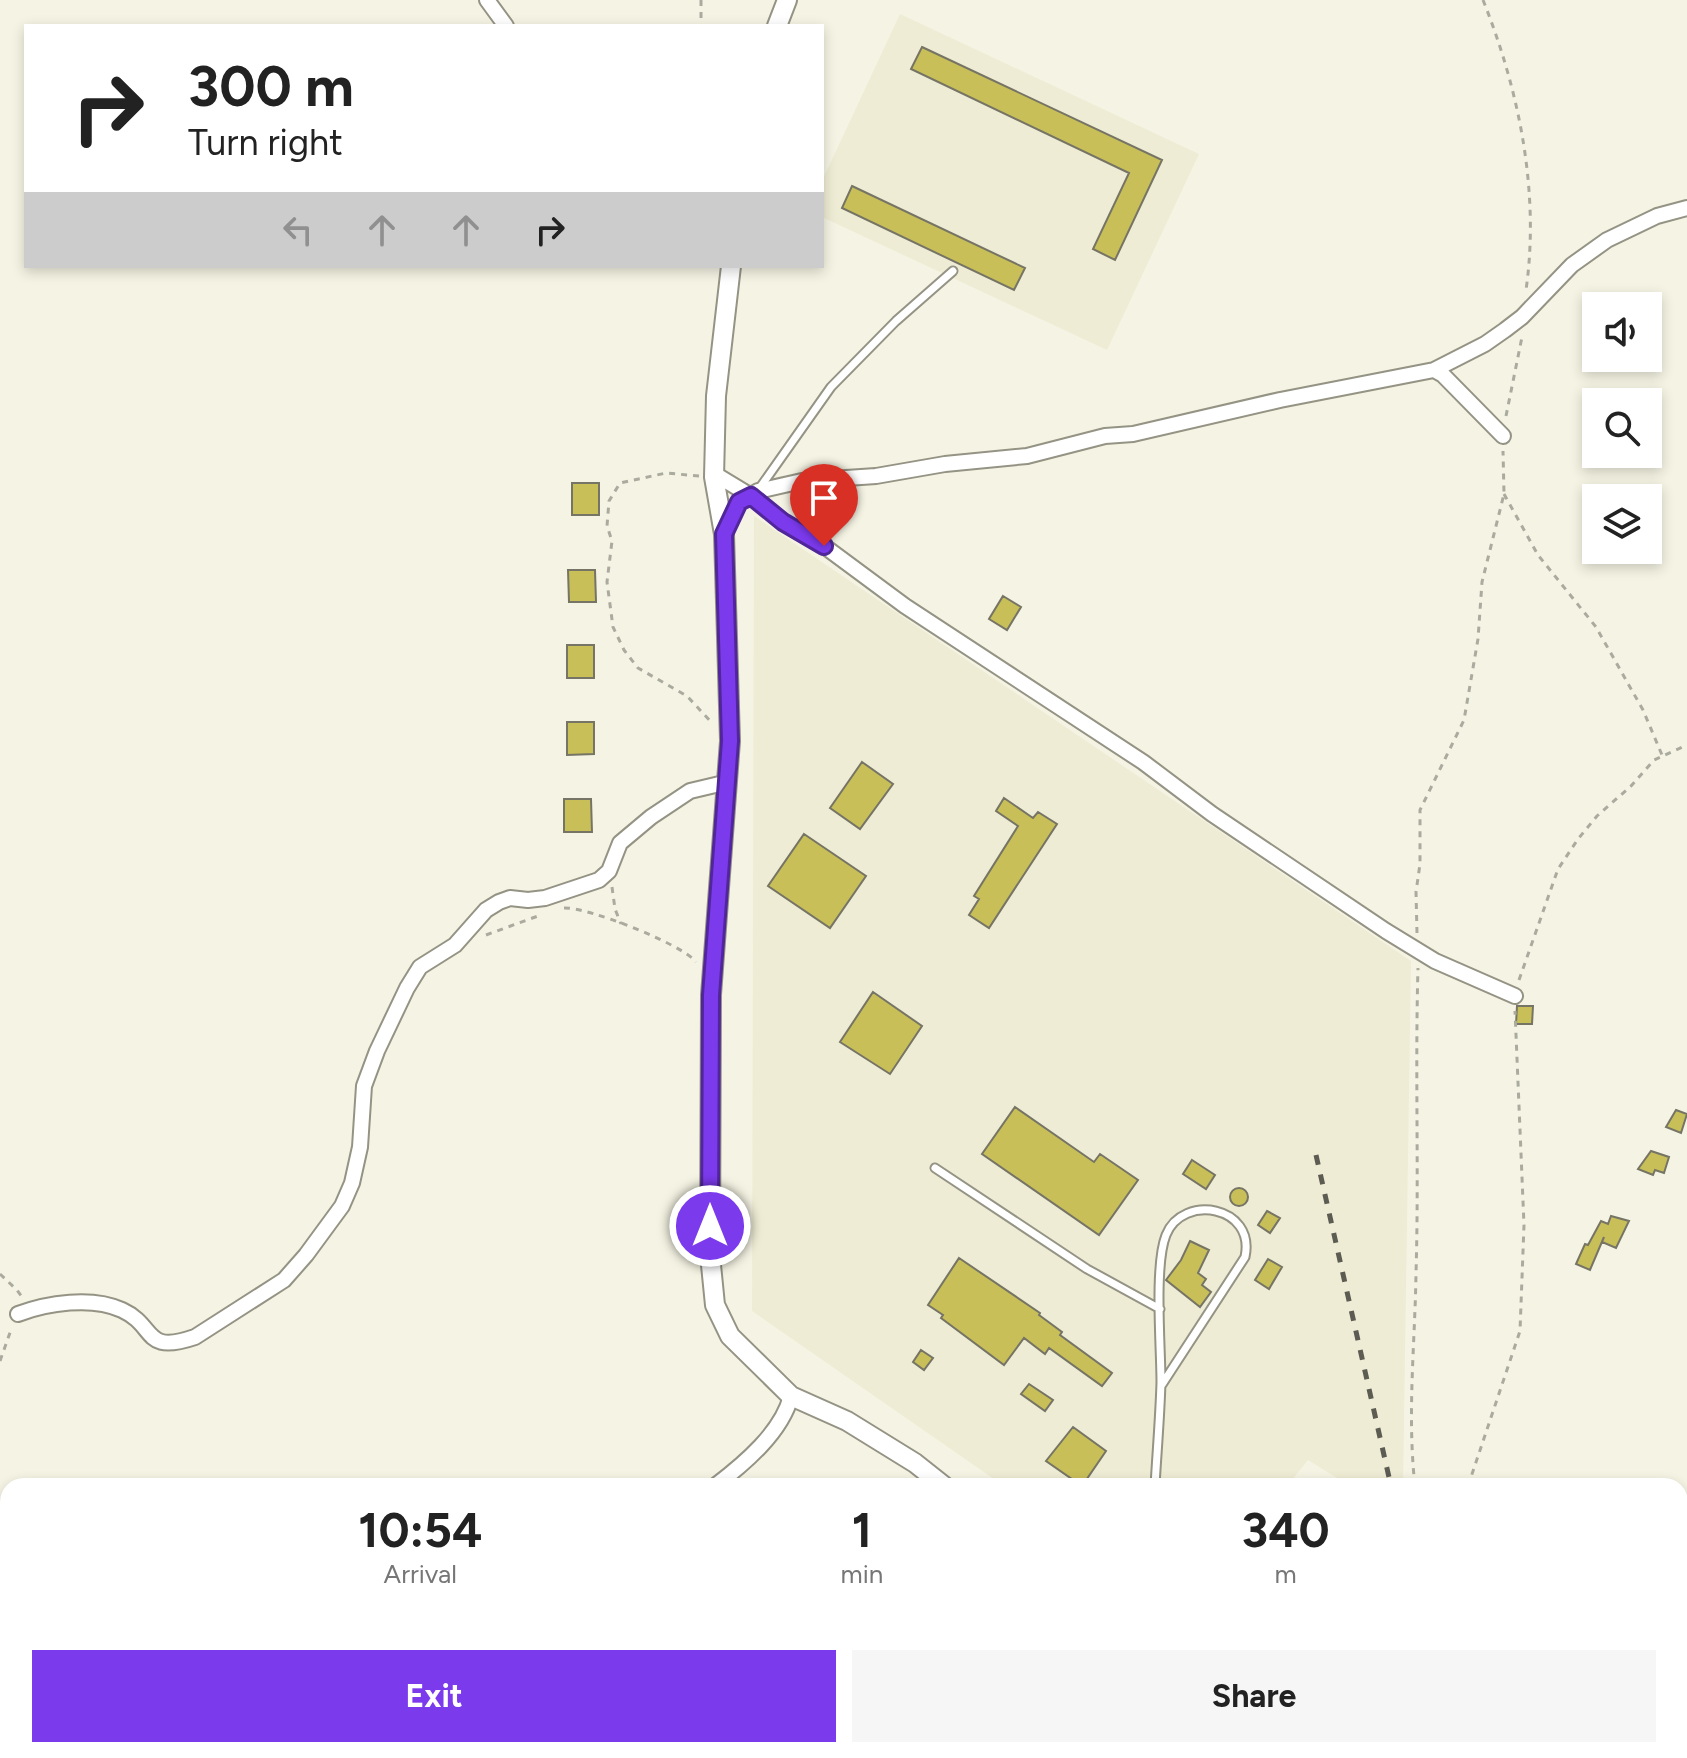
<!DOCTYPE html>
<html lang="en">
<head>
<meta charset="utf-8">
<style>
	:root { --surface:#fff; --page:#f6f6f6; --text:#222; --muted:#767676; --accent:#7c3aed }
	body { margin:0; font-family:Figtree,sans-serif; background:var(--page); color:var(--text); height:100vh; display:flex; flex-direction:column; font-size:30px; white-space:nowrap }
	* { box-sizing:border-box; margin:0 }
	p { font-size:26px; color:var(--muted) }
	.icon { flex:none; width:44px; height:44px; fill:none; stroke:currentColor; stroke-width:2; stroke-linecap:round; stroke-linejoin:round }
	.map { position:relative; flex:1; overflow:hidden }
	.sheet { position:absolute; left:0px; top:1478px; width:1688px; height:280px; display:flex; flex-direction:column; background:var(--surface); border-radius:24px 24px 0 0; box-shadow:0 4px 12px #0003 }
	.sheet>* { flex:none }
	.top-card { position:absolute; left:24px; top:24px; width:800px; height:244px; border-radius:0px; box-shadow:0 4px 12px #0003; background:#fff; color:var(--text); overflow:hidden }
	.tools { position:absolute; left:1582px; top:292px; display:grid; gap:16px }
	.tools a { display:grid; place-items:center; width:80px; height:80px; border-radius:0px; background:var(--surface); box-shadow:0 4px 12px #0003; font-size:40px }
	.pin { position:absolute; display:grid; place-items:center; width:68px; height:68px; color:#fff; margin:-82px -34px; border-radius:50% 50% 50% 0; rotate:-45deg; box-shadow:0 0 8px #0007 }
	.pin .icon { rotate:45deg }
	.me { position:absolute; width:88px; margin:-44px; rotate:0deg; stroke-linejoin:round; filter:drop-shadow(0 0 6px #0008) }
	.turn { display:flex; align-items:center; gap:28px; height:168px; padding:0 32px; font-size:36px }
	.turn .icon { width:104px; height:104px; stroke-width:2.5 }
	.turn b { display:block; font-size:56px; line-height:68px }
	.lanes { display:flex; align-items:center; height:76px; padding:0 32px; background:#0003; justify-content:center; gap:40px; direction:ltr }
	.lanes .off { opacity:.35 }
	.eta { display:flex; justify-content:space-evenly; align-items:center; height:136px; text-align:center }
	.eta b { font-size:48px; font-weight:700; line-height:56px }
	.button { display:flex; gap:16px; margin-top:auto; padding:16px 32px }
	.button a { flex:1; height:92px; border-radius:0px; background:var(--accent); color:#fff; font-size:32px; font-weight:700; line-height:92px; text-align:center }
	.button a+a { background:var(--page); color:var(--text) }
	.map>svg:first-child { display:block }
	.built { fill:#eeecd4 }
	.building { fill:#c9bf59; stroke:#757465; stroke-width:2 }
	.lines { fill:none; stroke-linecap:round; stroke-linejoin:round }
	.service-casing { stroke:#949384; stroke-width:11 }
	.minor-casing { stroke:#949384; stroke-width:18 }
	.tertiary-casing { stroke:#949384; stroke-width:22 }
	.path { stroke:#abaa9e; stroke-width:3; stroke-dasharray:6 6; stroke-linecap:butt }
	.service { stroke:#fff; stroke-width:7 }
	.minor { stroke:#fff; stroke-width:14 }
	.tertiary { stroke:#fff; stroke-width:18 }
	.rail { stroke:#5d5c53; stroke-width:5; stroke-dasharray:10 10; stroke-linecap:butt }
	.route-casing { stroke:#51269a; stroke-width:20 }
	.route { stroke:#7c3aed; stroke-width:14 }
</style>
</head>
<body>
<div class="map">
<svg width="1687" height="1758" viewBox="0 0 1687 1758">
	<rect width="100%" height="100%" fill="#f5f4e4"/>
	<path class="built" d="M900,14l299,140 -92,196 -285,-133v-36z
		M754,516l657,445 -8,525h-53l-42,-26 -21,26h-283l-252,-175z"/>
	<path class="building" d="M922,47l240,113 -47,100 -22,-11 36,-76 -218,-104z
		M852,186l173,82 -11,22 -172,-82z
		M572,483h27v32h-27z
		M568,570h27l1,32h-27z
		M1003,596l18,11 -14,23 -18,-11z
		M567,645h27v33h-27z
		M567,722h27v32l-27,1z
		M862,762l31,22 -33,45 -30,-21z
		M1004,798l29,20 5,-6 19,12 -68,104 -20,-13 10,-16 -5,-3 44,-70 -22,-15z
		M564,799h27l1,33h-28z
		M804,834l62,42 -36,52 -62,-42z
		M873,992l49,34 -32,48 -50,-32z
		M1517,1006h16l-1,18h-16z
		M1015,1107l79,55 6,-8 38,26 -39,55 -117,-81z
		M1676,1110l11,4 -6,19 -15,-6z
		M1651,1151l18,6 -5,16 -9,-3 -2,5 -15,-6z
		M1192,1160l23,15 -9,14 -23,-15z
		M1230 1197a9 9 0 1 1 18 0a9 9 0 1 1-18 0Z
		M1267,1211l13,7 -10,15 -12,-8z
		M1611,1216l18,5 -13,27 -14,-6 2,-5 -14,33 -14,-6 9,-20 3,1 13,-24 7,3z
		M1190,1241l19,9 -11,23 8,6 -4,6 9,7 -11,15 -34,-27 15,-20z
		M959,1258l81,55 -1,2 23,17 -2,3 52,38 -10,13 -53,-38 -4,6 -21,-16 -20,27 -63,-47 2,-3 -15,-10z
		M1268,1259l14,8 -13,22 -14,-9z
		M921,1350l12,8 -9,12 -11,-8z
		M1029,1384l24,16 -8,11 -24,-17z
		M1073,1427l33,24 -24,35 -36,-25z"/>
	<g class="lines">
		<defs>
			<path id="service" d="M759,489l72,-102 65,-66 57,-50
				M935,1168l152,101 73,40
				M1155,1486c2,-35 5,-69 6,-104 0,-35 -7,-117 5,-147 17,-42 90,-29 79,22l-84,129"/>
			<path id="minor" d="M487,0l19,26
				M1434,370l9,5 60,61
				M714,477l4,-1 33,20 32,26 41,24 81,60 238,156 69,52 174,117 49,30 80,35
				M724,534l15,-32 19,-11 44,-10 74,-5 69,-12 82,-8 78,-20 28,-2 147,-34 154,-30 51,-26 20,-14 17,-13 50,-52 35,-25 50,-24 30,-8
				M18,1314c29,-11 74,-18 104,-4 35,16 20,45 73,27l89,-57 22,-25 36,-49 10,-23 8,-36 4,-61 13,-35 30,-63 13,-21 35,-22 31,-35 13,-8 11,-4 18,2 17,-2 54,-18 10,-9 11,-28 31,-26 39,-26 38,-9
				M715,1486c29,-22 67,-54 76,-90
				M0,1518l8,4
				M0,1544l8,-8
				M177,1750l3,8
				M537,1750l1,8
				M39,1758l7,-8
				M1256,1758l27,-8"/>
			<path id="tertiary" d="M777,26l10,-26
				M731,266l-15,130 -2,81 10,57 6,207 -19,254 -1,260 5,50 15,31 61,60 56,25 68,42 29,23
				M1158,1750l2,8"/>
		</defs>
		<use href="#service" class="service-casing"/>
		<use href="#minor" class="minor-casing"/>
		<use href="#tertiary" class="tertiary-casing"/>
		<path class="path" d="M701,0v26
			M1483,0c36,90 57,192 43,290
			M1506,416l16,-79
			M699,476l-33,-3 -46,10 -11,18 -2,25 5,15 -5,41 6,45 11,23 14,18 49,28 26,28
			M1504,494l34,61 58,72 47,83 19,45
			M612,887l3,22 6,15
			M564,908c24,-1 118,36 132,54
			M1417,933l-1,-41 4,-28v-54l44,-90 14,-81 4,-57 22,-88 -1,-43
			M486,935l52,-19
			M1519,980l39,-111 20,-30 19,-23 34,-30 23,-26 33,-15
			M0,1274l17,16 5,7
			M0,1361l12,-34
			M1415,1486c-8,-71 0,-142 1,-213 3,-102 -1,-203 2,-305
			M1468,1486l52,-155 4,-106 -9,-214
			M637,1750l2,8
			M1229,1758l8,-8
			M1396,1758l6,-8"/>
		<use href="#service" class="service"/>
		<use href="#minor" class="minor"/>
		<use href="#tertiary" class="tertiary"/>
		<path class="rail" d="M1316,1155l75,331
			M1584,1750l8,8"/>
	</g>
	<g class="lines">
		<defs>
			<path id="route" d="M710,1226l1,-231 19,-254 -6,-207 15,-32 12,-6 32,26 41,24"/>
		</defs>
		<use href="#route" class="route-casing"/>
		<use href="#route" class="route"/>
	</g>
</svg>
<div class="tools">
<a><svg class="icon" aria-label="sound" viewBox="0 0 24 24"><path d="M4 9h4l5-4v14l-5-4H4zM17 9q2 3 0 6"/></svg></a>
<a><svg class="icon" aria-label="search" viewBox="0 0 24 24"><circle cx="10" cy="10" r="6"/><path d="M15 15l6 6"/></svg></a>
<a><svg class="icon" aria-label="layers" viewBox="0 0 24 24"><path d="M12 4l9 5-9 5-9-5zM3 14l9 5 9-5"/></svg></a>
</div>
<div class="pin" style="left:824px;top:546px;background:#d93025"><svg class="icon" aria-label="arrive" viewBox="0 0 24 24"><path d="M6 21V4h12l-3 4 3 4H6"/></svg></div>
<svg class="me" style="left:710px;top:1226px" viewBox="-20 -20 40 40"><circle r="17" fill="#7c3aed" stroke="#fff" stroke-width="3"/><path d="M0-11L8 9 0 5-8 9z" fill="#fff"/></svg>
<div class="top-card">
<div class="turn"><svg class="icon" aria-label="right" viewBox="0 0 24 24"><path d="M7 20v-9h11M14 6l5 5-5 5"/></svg><div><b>300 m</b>Turn right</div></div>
<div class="lanes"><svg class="icon off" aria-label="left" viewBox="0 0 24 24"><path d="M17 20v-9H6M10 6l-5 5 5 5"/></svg><svg class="icon off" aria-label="ahead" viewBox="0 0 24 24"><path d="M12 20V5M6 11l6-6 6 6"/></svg><svg class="icon off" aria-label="ahead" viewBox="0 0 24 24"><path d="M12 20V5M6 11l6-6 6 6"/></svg><svg class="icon" aria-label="right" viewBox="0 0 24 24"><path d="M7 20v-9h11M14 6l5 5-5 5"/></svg></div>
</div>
<section class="sheet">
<div class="eta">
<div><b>10:54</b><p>Arrival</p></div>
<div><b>1</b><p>min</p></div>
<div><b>340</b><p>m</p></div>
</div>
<div class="button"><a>Exit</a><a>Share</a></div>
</section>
</div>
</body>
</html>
